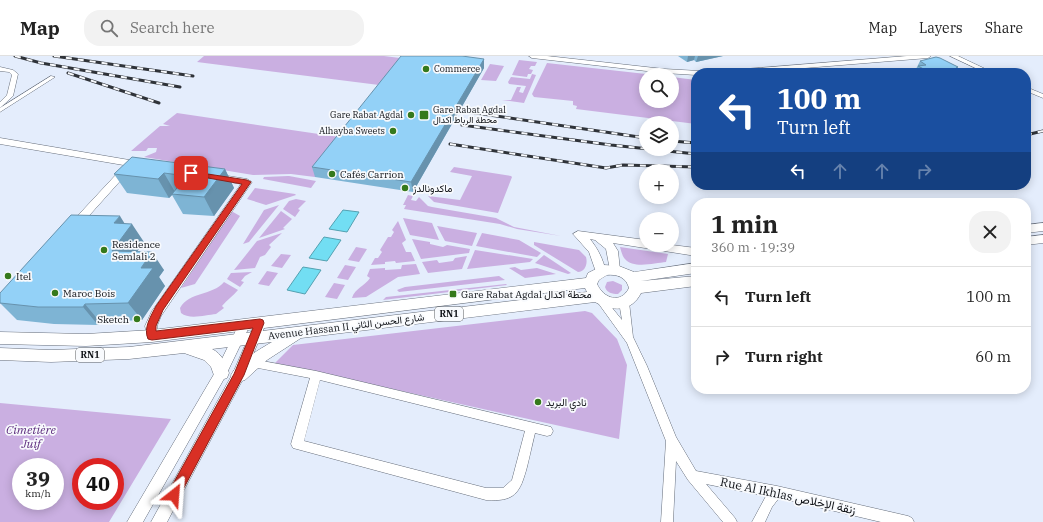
<!DOCTYPE html>
<html lang="en">
<head>
<meta charset="utf-8">
<style>
	:root { --surface:#fff; --page:#f2f2f2; --text:#222; --muted:#767676; --line:#e0e0e0 }
	body { margin:0; font-family:"IBM Plex Serif",Vazirmatn,serif; background:var(--page); color:var(--text); height:100vh; display:flex; flex-direction:column; font-size:15px; white-space:nowrap }
	* { box-sizing:border-box; margin:0 }
	p { font-size:13px; color:var(--muted) }
	.icon { flex:none; width:22px; height:22px; fill:none; stroke:currentColor; stroke-width:2; stroke-linecap:round; stroke-linejoin:round }
	.map { position:relative; flex:1; overflow:hidden }
	.drawer { position:absolute; left:691px; top:142px; width:340px; height:196px; display:flex; flex-direction:column; background:var(--surface); border-radius:16px; box-shadow:0 2px 10px #0003 }
	.drawer>* { flex:none }
	.guide { position:absolute; left:691px; top:12px; width:340px; height:122px; border-radius:16px; box-shadow:0 2px 10px #0003; background:#1a4fa0; color:#fff; overflow:hidden }
	.tools { position:absolute; left:639px; top:12px; display:grid; gap:8px }
	.tools a { display:grid; place-items:center; width:40px; height:40px; border-radius:50%; background:var(--surface); box-shadow:0 2px 10px #0003; font-size:20px }
	.speed { position:absolute; left:12px; top:402px; display:flex; gap:8px; font-size:20px; font-weight:700; text-align:center }
	.speed>* { display:grid; place-content:center; width:52px; height:52px; border-radius:50%; background:var(--surface); box-shadow:0 2px 10px #0003; line-height:1 }
	.speed small { font-size:10px; font-weight:400 }
	.speed .limit { border:6px solid #d22; background:#fff; color:#111 }
	.pin { position:absolute; display:grid; place-items:center; width:34px; height:34px; color:#fff; margin:-17px; border-radius:8px; box-shadow:0 2px 6px #0006 }
	.me { position:absolute; width:44px; margin:-22px; rotate:28deg; stroke-linejoin:round; filter:drop-shadow(0 0 3px #0008) }
	.turn { display:flex; align-items:center; gap:14px; height:84px; padding:0 20px; font-size:18px }
	.turn .icon { width:52px; height:52px; stroke-width:2.5 }
	.turn b { display:block; font-size:28px; line-height:34px }
	.lanes { display:flex; align-items:center; height:38px; padding:0 20px; background:#0003; justify-content:center; gap:20px; direction:ltr }
	.lanes .off { opacity:.35 }
	.round { display:grid; place-items:center; flex:none; width:42px; height:42px; border-radius:16px; background:var(--page) }
	.head { display:flex; align-items:center; justify-content:space-between; height:68px; padding:0 20px }
	h1 { font-size:24px; font-weight:700; line-height:30px }
	ul { padding:0; list-style:none }
	li { display:flex; align-items:center; gap:12px; height:60px; padding:0 20px; border-top:1px solid var(--line) }
	li div { flex:1 }
	li b { display:block; font-size:15px }
	li em { font-style:normal }
	header { display:flex; align-items:center; gap:24px; box-sizing:border-box; height:56px; padding:0 20px; background:var(--surface); border-bottom:1px solid var(--line) }
	header strong { font-size:19px }
	nav { display:flex; gap:22px; margin-inline-start:auto; font-size:14px }
	.search { width:280px; height:36px; background:var(--page); display:flex; align-items:center; gap:10px; box-sizing:border-box; padding:0 14px; border-radius:16px; color:var(--muted); font-size:15px }
	.map>svg:first-child { display:block }
	.green { fill:#caafe1; fill-rule:evenodd }
	.water { fill:#72def3; stroke:#54a1b1 }
	.lines { fill:none; stroke-linecap:round; stroke-linejoin:round }
	.pedestrian-casing { stroke:#666e7b; stroke-width:1 }
	.minor-casing { stroke:#666e7b; stroke-width:1 }
	.tertiary-casing { stroke:#666e7b; stroke-width:1 }
	.primary-casing { stroke:#666e7b; stroke-width:1 }
	.pedestrian { fill:#fff; fill-rule:evenodd }
	.minor { fill:#fff; fill-rule:evenodd }
	.tertiary { fill:#fff; fill-rule:evenodd }
	.primary { fill:#fff; fill-rule:evenodd }
	.rail-casing { stroke:#2f3339; stroke-width:3 }
	.rail { stroke:#f8fafd; stroke-width:2; stroke-dasharray:6; stroke-linecap:butt }
	.wall { fill:#7eb4d4 }
	.shaded-wall { fill:#6792ad }
	.building { fill:#93d1f7; stroke:#6792ad }
	.route { fill:#d93025; stroke:#8d1f18 }
	.poi-dot { fill:#35791c; stroke:#f8fafd; stroke-width:1.5 }
	.labels { text-anchor:middle; stroke-width:3.5; stroke-linejoin:round; paint-order:stroke }
	.far-poi-label { font-size:9px; fill:#0f1217; stroke:#f8fafd; text-anchor:start }
	.shield { fill:#f8fafd; stroke:#55585c; stroke-width:1 }
	.shield-label { font-size:9px; font-weight:bold; fill:#0f1217 }
	.poi-label { font-size:10px; fill:#0f1217; stroke:#f8fafd; text-anchor:start }
	.street-label { font-size:10px; fill:#0f1217; stroke:#f8fafd }
	.near-park-label { font-size:12px; font-style:italic; fill:#603180; stroke:#f8fafd }
	.near-street-label { font-size:12px; fill:#0f1217; stroke:#f8fafd }
</style>
</head>
<body>
<header>
<strong>Map</strong>
<div class="search"><svg class="icon" aria-label="search" viewBox="0 0 24 24"><circle cx="10" cy="10" r="6"/><path d="M15 15l6 6"/></svg>Search here</div>
<nav><a>Map</a><a>Layers</a><a>Share</a></nav>
</header>
<div class="map">
<svg width="1043" height="466" viewBox="0 0 1043 466">
	<rect width="100%" height="100%" fill="#e4edfc"/>
	<path class="green" d="M204,0h180l24,3 -21,27 -190,-24z
		M519,4l18,2 -2,4h-4l-2,3 4,1 -2,4h-3l-1,3 -15,-2z
		M547,7l108,12h-9v26h26v-24l24,3v44l-120,-15 1,-3 -4,-1v-4l-39,-4 -2,-3z
		M490,8l14,2 -8,15 -15,-1z
		M532,18l4,1 -12,28 -22,-3h9l6,-13h4l-2,5 4,1 3,-7 -17,-2 -1,-2 3,-5 19,2z
		M177,57l169,25 -31,39 -24,-3 -38,1 -109,-18 12,-5 1,-4h-9l-2,3h-15l29,-25h10l-7,-2z
		M454,111l57,9 1,1 -14,36 -64,-11 -6,-6 32,4 12,-24 -22,-4z
		M288,120h1l27,5 -5,7 -48,-9 1,-2z
		M255,132l40,6 1,1 -30,10 -19,-6z
		M408,139l5,1 -2,4 5,1 3,-4 9,9 4,1 64,11 18,9 47,9 -44,-7 -17,-5 -96,-15 2,-4h-3z
		M296,143l10,2 -8,8 2,1 -5,7 -12,-8 6,-8z
		M279,149l-30,37 -6,2 21,-34z
		M281,155l11,8 -9,9 2,1 -26,9z
		M233,156l7,4 -45,68 -14,4 49,-75z
		M403,162l29,5 7,17 -29,-5z
		M398,165l8,19 -4,3 4,9h5l4,9 -19,2 -1,-2 -10,1v2l-14,1 4,-7h3l4,-6 -2,-2 8,-13h3l3,-5 -2,-2z
		M437,170l40,7 -5,13 -27,-5z
		M282,177l-13,12 2,2 -6,8 -5,2 -5,11 -21,2 23,-29z
		M482,177l37,7 22,13 -4,4 -61,-11z
		M412,183l18,3v2l13,3 4,-2 23,4 -1,4 -48,6z
		M534,186l45,8 7,7c2,7 -1,15 -8,15l-44,-27z
		M356,191l11,2 -8,13 -11,-2z
		M620,191l48,7 -2,8c-11,1 -33,7 -41,-3 -3,-3 -4,-9 -5,-12z
		M475,194l58,9 -3,3 -63,7z
		M281,198l10,1 -9,13 -11,-2z
		M544,199l27,18 -3,1 -33,-11z
		M467,200l-5,13 -34,4 -6,-11 15,-2 2,3 14,-2 2,-3z
		M416,208l4,10 -22,3 -32,20 -14,1c3,-10 13,-12 18,-20l-3,-2 3,-7 15,-1v2l16,-1 1,-4z
		M345,209l11,2 -8,13 -11,-2z
		M515,211l6,3 16,-2 19,6 -31,4 -16,-10z
		M267,215l11,2 -9,13 -11,-2z
		M252,216l-7,4 -4,5 3,1 -4,5 -13,-8 4,-6z
		M499,220l6,4 -106,12 -2,-2 8,-3z
		M613,225l9,4v5l-4,4c-6,0 -11,-1 -13,-7l2,-5z
		M224,226l14,8c-5,6 -11,10 -16,16l2,2 -8,6c-10,1 -27,6 -35,-1l-1,-5c10,-17 32,-12 44,-26z
		M334,227l11,2 -8,14 -12,-2z
		M506,228l1,1 -124,15 3,-3z
		M585,255l7,2 25,26 10,26 -8,74 -344,-76 18,-18z
		M0,347l171,16 -62,103h-109zM21,411h34v34h-34zM81,411h34v34h-34z"/>
	<path class="water" d="M343,154l16,2 -12,20 -18,-3z
		M324,181l17,3 -14,21 -18,-3z
		M303,211l18,3 -16,24 -18,-4z"/>
	<g class="lines">
		<defs>
			<path id="pedestrian" d="M51,20l4,1 -55,35v-4z"/>
			<path id="minor" d="M529,0h18l117,13 36,2 3,2h-7v2l-32,-2 -132,-15z
				M907,0h24l-3,2 -185,15h-24l3,-2z
				M950,0h8l36,17h-8z
				M0,11l13,3 5,4 -5,22 -13,12v-6l7,-7 5,-20 -3,-3 -9,-1z
				M1026,31l17,7v4l-17,-7z
				M601,241l3,1 18,22 -3,-18 2,-2h6l2,2 4,35 14,29 29,71 20,34 81,15 131,30 4,2 2,4h-33l-102,-24 -7,9 -7,15h-13l14,-26 -60,-12 29,34 2,4h-14l-35,-42 -12,-19 -3,61h-12l5,-81 -39,-98 -31,-43 2,-2z
				M252,303l64,12 231,55 4,1 2,4 -2,4 -4,1 -12,-3c-3,11 -5,23 -8,34 -7,26 -12,35 -41,33l-193,-52 -2,-4 19,-66 -62,-12 -1,-3 1,-3zM320,324l205,51 -13,49 -9,8h-17l-182,-47z"/>
			<path id="tertiary" d="M0,82l141,24 4,3 -4,3 -141,-24z
				M127,109l3,1 1,2 -1,2 -52,58h-8l-1,-2 1,-2 54,-58z
				M215,118l32,5 5,3 -91,134 -4,10 1,10 -2,3 -4,2 -4,-2 -3,-13 7,-15 89,-127 -29,-5 -2,-2z
				M578,175l68,9v5h26l24,3v8l-83,-13 5,8 2,19 -1,3h-8l-1,-3 -4,-21 -11,-9 -5,-1c8,10 13,20 16,33l-1,3h-8l-1,-3 -7,-20 -16,-18z
				M260,262l4,2 2,3 -23,56 -76,143h-16l82,-149 23,-53z
				M244,264l4,2 2,3 -25,52 -82,145h-16l90,-153 23,-47z"/>
			<path id="primary" d="M1043,167v8l-17,2v-8z
				M1043,179v8l-17,2v-8z
				M696,207v10l-55,8 55,-5v10l-55,7c-9,19 -29,19 -46,9l-294,36 -34,22 -22,20 -6,2 -6,-2 -2,-5c6,-13 29,-26 41,-33l-60,7c10,5 14,14 17,24l-2,5 -6,2 -6,-2 -4,-11 -7,-7 -20,-7 -55,6 -78,3 -51,-2v-12l51,2 78,-3 458,-55 -2,-4 -433,54 -66,4 -86,-2v-12l86,2 66,-4 434,-52 2,-5 16,-8 15,1 15,6zM607,219c10,-1 19,2 22,13 -8,16 -25,11 -32,-4l2,-4z"/>
		</defs>
		<use href="#pedestrian" class="pedestrian-casing"/>
		<use href="#minor" class="minor-casing"/>
		<use href="#tertiary" class="tertiary-casing"/>
		<use href="#primary" class="primary-casing"/>
		<use href="#pedestrian" class="pedestrian"/>
		<use href="#minor" class="minor"/>
		<use href="#tertiary" class="tertiary"/>
		<use href="#primary" class="primary"/>
		<defs>
			<path id="rail" d="M15,0l26,7 139,24
				M54,0l139,20
				M68,17l91,30
				M469,56l177,26
				M462,69l149,20 85,9
				M1026,79l17,-4
				M672,85l24,2
				M450,88l156,24 17,-3 73,2"/>
		</defs>
		<use href="#rail" class="rail-casing"/>
		<use href="#rail" class="rail"/>
	</g>
	<path class="wall" d="M678,0h45l-27,6 -2,-2 -7,2z
		M484,3v9l-71,124 -98,-15 -3,-10z
		M920,5l38,6 -1,1 10,5h-53z
		M225,113l9,19 -20,28 -31,-2 -11,-19 -3,3 -42,-5 -13,-19z
		M125,167l19,19 -7,10 27,18 -5,7 6,9 -23,34 -42,2 -2,3 -44,-1 -37,-4 -17,-17v-10z"/>
	<path class="shaded-wall" d="M688,0h7l-1,4 -7,2z
		M698,0h25l-27,6z
		M484,3v9l-71,124 -2,-10z
		M225,113l9,19 -20,28 -10,-19z
		M164,117l11,19 -6,6 -11,-19z
		M120,160l8,13 4,-5 12,18 -19,26 -13,-17 2,-28z
		M152,196l12,18 -5,7 6,9 -23,34 -14,-17 13,-35z
		M85,248l15,18 -2,3 -15,-18z"/>
	<path class="building" d="M401,0h61l22,3 -73,123 -99,-15z
		M936,1l4,1 18,9 -2,1 11,5h-36l-13,-7 8,-1 -6,-4z
		M819,13h12l5,4h-27l13,-1z
		M772,14l2,3h-31l-1,-1z
		M132,101l93,12 -21,28 -32,-3 15,-18 -23,-3 -6,6 -44,-5z
		M71,159l49,1 -6,7 18,1 -20,27 40,1 -11,16h12l-25,35 -43,1 -2,3h-45l-38,-4v-10z"/>
	<path class="route" d="M188,115l59,9 4,2 -88,128 -7,16v5l104,-12 3,1 1,3 -20,52 -66,124 -4,2 -5,-2 -1,-4 1,-4 65,-117 19,-46 -101,12 -4,-1c-5,-11 3,-23 8,-33l86,-122 -51,-9 -3,-1z"/>
	<g class="poi-dot">
		<circle cx="426" cy="13" r="4"/>
		<circle cx="411" cy="59" r="4"/>
		<rect x="419" y="54" width="10" height="10" rx="2"/>
		<circle cx="393" cy="75" r="4"/>
		<circle cx="332" cy="118" r="4"/>
		<circle cx="405" cy="132" r="4"/>
		<circle cx="104" cy="194" r="4"/>
		<circle cx="8" cy="220" r="4"/>
		<circle cx="55" cy="237" r="4"/>
		<rect x="449" y="234" width="8" height="8" rx="2"/>
		<circle cx="137" cy="263" r="4"/>
		<circle cx="538" cy="346" r="4"/>
	</g>
	<g class="labels">
		<g class="far-poi-label">
			<text x="434" y="16">Commerce</text>
			<text x="433" y="57">Gare Rabat Agdal<tspan x="433" dy="10">محطة الرباط اكدال</tspan></text>
			<text x="403" y="62" text-anchor="end">Gare Rabat Agdal</text>
			<text x="385" y="78" text-anchor="end">Alhayba Sweets</text>
		</g>
		<g class="shield">
			<rect x="435" y="251" width="28" height="14" rx="3"/>
			<rect x="76" y="292" width="28" height="14" rx="3"/>
		</g>
		<g class="shield-label">
			<text x="449" y="261">RN1</text>
			<text x="90" y="302">RN1</text>
		</g>
		<g class="poi-label">
			<text x="340" y="122">Cafés Carrion</text>
			<text x="413" y="136">ماكدونالدز</text>
			<text x="112" y="192">Residence<tspan x="112" dy="12">Semlali 2</tspan></text>
			<text x="16" y="224">Itel</text>
			<text x="63" y="241">Maroc Bois</text>
			<text x="461" y="242">Gare Rabat Agdal محطة اكدال</text>
			<text x="129" y="267" text-anchor="end">Sketch</text>
			<text x="546" y="350">نادي البريد</text>
		</g>
		<g class="street-label">
			<text transform="translate(346 270) rotate(-7)" y="4">Avenue Hassan II شارع الحسن الثاني</text>
		</g>
		<g class="near-park-label">
			<text x="31" y="378">Cimetière<tspan x="31" dy="14">Juif</tspan></text>
		</g>
		<g class="near-street-label">
			<text transform="translate(788 440) rotate(12)" y="4">Rue Al Ikhlas زنقة الإخلاص</text>
		</g>
	</g>
</svg>
<div class="tools">
<a><svg class="icon" aria-label="search" viewBox="0 0 24 24"><circle cx="10" cy="10" r="6"/><path d="M15 15l6 6"/></svg></a>
<a><svg class="icon" aria-label="layers" viewBox="0 0 24 24"><path d="M12 4l9 5-9 5-9-5zM3 14l9 5 9-5"/></svg></a>
<a>+</a>
<a>−</a>
</div>
<div class="speed"><div>39<small>km/h</small></div><div class="limit">40</div></div>
<div class="pin" style="left:191px;top:117px;background:#d93025"><svg class="icon" aria-label="arrive" viewBox="0 0 24 24"><path d="M6 21V4h12l-3 4 3 4H6"/></svg></div>
<svg class="me" style="left:174px;top:439px" viewBox="-20 -20 40 40"><path d="M0-17L14 15 0 8-14 15z" fill="#d93025" stroke="#fff" stroke-width="4"/></svg>
<div class="guide">
<div class="turn"><svg class="icon" aria-label="left" viewBox="0 0 24 24"><path d="M17 20v-9H6M10 6l-5 5 5 5"/></svg><div><b>100 m</b>Turn left</div></div>
<div class="lanes"><svg class="icon" aria-label="left" viewBox="0 0 24 24"><path d="M17 20v-9H6M10 6l-5 5 5 5"/></svg><svg class="icon off" aria-label="ahead" viewBox="0 0 24 24"><path d="M12 20V5M6 11l6-6 6 6"/></svg><svg class="icon off" aria-label="ahead" viewBox="0 0 24 24"><path d="M12 20V5M6 11l6-6 6 6"/></svg><svg class="icon off" aria-label="right" viewBox="0 0 24 24"><path d="M7 20v-9h11M14 6l5 5-5 5"/></svg></div>
</div>
<section class="drawer">
<div class="head"><div><h1>1 min</h1><p>360 m · 19:39</p></div><a class="round"><svg class="icon" aria-label="close" viewBox="0 0 24 24"><path d="M6 6l12 12M18 6L6 18"/></svg></a></div>
<ul>
<li><svg class="icon" aria-label="left" viewBox="0 0 24 24"><path d="M17 20v-9H6M10 6l-5 5 5 5"/></svg><div><b>Turn left</b></div><em>100 m</em></li>
<li><svg class="icon" aria-label="right" viewBox="0 0 24 24"><path d="M7 20v-9h11M14 6l5 5-5 5"/></svg><div><b>Turn right</b></div><em>60 m</em></li>
</ul>
</section>
</div>
</body>
</html>
